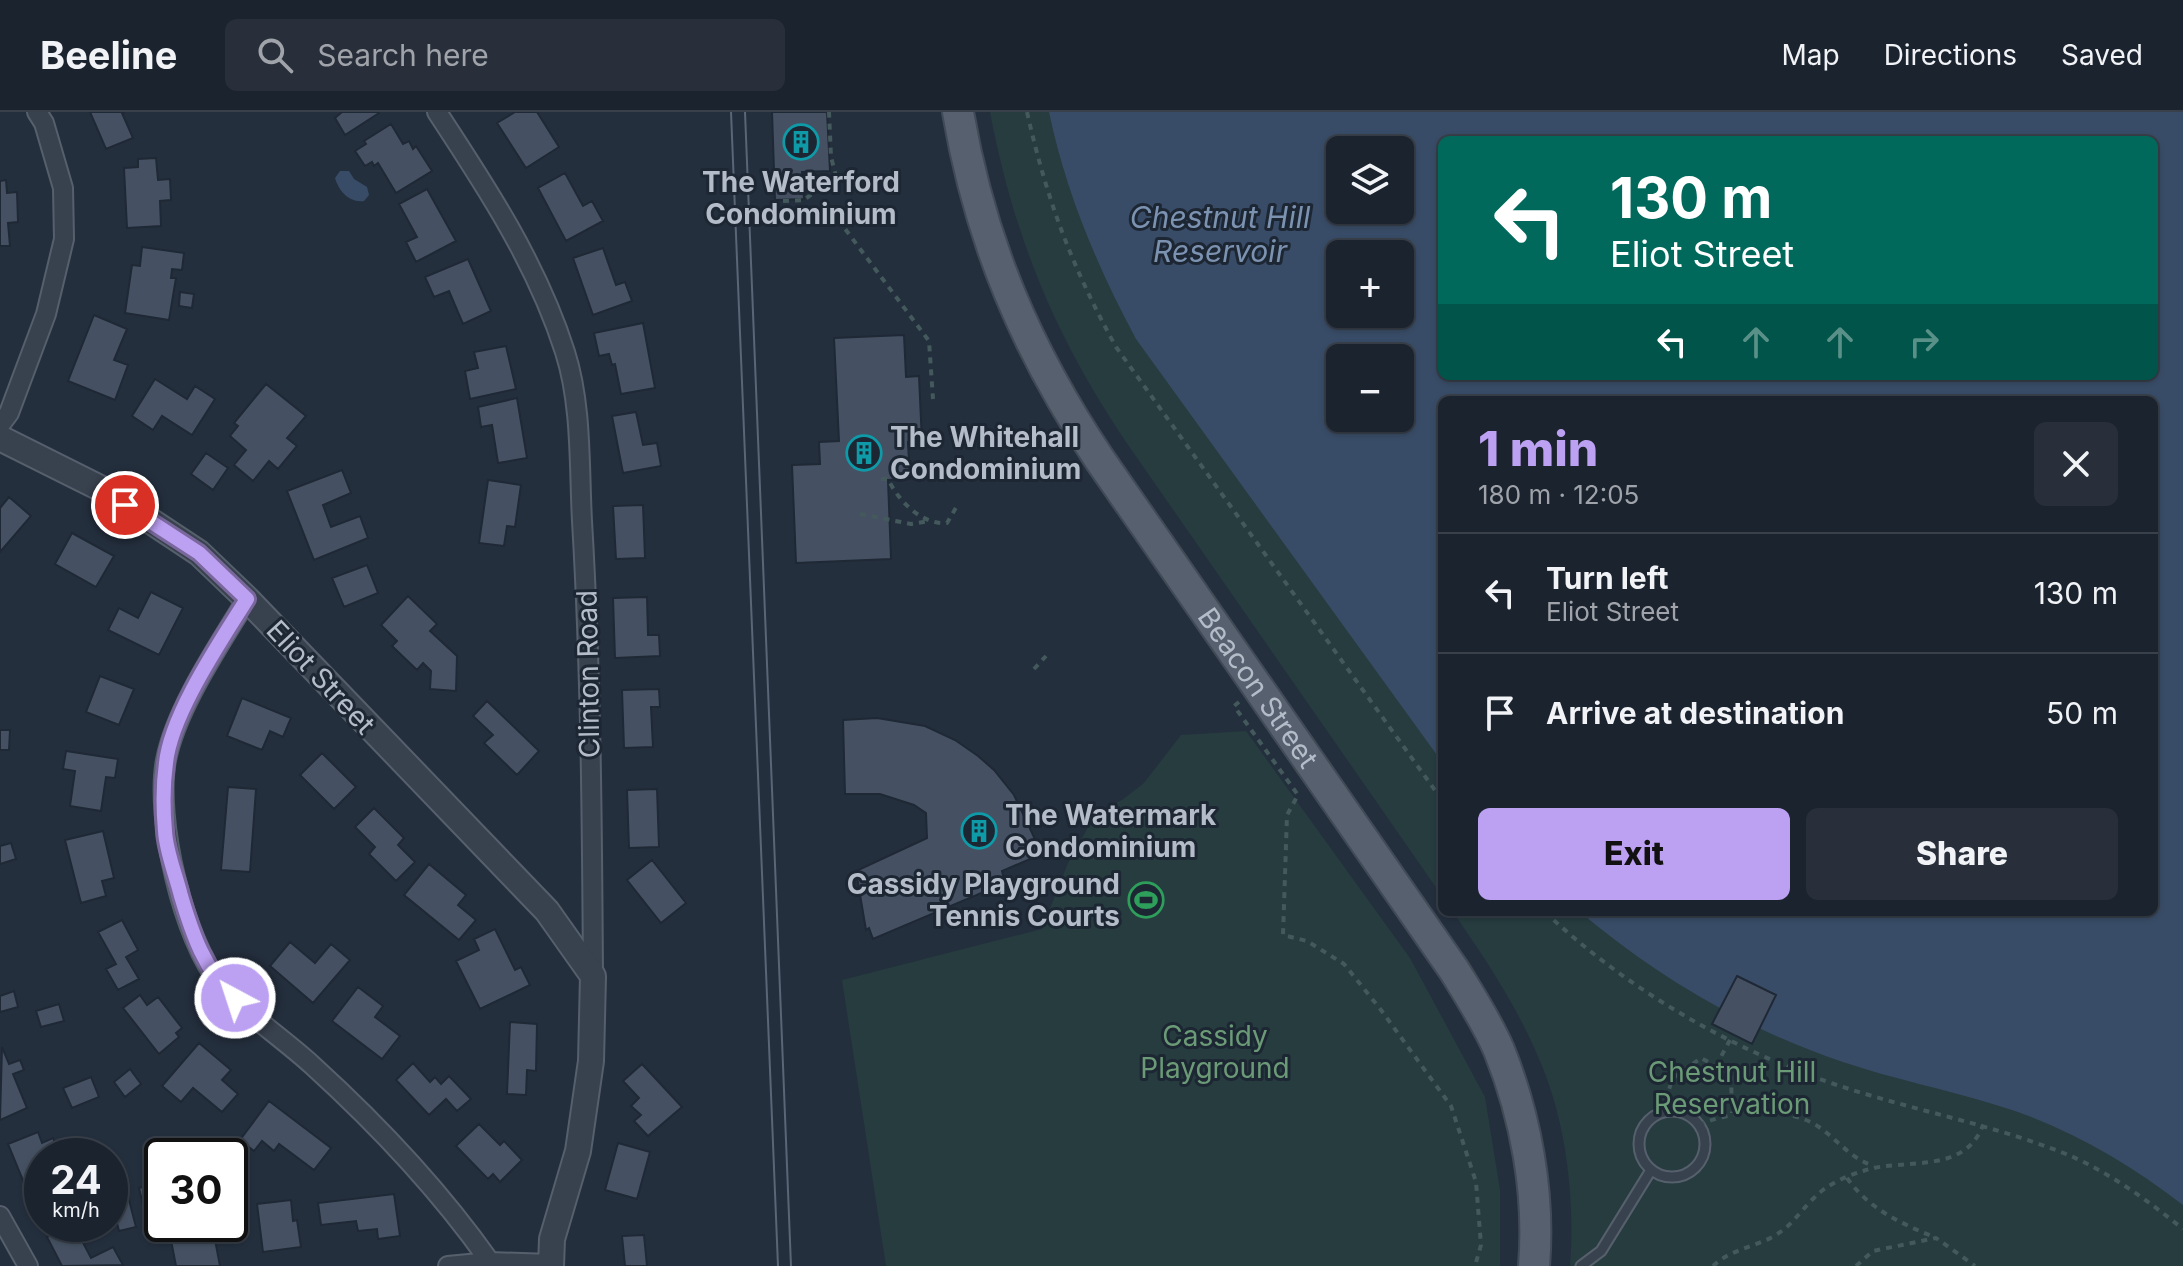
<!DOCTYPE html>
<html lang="en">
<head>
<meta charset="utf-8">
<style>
	:root { --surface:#1b232e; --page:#282f3a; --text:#f1f3f6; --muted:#a0a4aa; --line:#39404a; --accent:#bca0f2 }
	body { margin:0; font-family:Inter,sans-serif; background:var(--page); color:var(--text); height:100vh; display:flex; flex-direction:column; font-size:30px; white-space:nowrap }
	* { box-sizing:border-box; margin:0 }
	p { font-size:26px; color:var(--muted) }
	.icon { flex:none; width:44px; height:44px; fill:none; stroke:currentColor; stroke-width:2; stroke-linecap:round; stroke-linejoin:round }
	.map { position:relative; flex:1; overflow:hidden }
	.sheet { position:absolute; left:1438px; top:284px; width:720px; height:520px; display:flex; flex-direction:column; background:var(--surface); border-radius:12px; box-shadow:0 2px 6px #0004,0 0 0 2px var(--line) }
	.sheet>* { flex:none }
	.guide { position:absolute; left:1438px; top:24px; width:720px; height:244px; border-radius:12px; box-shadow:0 2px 6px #0004,0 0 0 2px var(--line); background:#00695c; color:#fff; overflow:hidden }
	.buttons { position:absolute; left:1326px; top:24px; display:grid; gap:16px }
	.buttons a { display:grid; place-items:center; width:88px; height:88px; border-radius:12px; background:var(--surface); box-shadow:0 2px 6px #0004,0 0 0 2px var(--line); font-size:40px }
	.speed { position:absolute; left:24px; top:1026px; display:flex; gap:16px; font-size:40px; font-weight:700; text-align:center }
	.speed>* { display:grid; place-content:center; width:104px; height:104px; border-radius:50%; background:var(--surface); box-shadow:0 2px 6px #0004,0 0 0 2px var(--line); line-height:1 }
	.speed small { font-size:20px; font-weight:400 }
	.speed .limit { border:4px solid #111; border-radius:12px; background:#fff; color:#111 }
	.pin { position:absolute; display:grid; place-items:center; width:68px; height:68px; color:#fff; margin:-34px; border:4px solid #fff; border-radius:50%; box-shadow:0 2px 8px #0007 }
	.me { position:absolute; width:88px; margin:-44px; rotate:320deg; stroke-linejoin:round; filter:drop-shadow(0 0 6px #0008) }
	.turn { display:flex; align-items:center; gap:28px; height:168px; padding:0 40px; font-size:36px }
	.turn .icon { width:104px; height:104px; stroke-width:2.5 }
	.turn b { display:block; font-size:56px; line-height:68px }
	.lanes { display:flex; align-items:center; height:76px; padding:0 40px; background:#0003; justify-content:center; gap:40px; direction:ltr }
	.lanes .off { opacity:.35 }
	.round { display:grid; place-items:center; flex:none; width:84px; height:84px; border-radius:12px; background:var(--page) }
	.summary { display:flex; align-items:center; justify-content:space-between; height:136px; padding:0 40px }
	h1 { font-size:48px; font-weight:800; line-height:60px; color:var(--accent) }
	.button { display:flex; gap:16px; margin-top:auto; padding:16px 40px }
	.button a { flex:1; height:92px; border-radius:12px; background:var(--accent); color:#111; font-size:32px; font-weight:800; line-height:92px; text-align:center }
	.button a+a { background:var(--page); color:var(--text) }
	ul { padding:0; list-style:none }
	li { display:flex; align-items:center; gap:24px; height:120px; padding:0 40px; border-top:2px solid var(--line) }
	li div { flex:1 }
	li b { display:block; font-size:30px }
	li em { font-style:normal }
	header { display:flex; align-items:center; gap:48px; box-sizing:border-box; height:112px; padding:0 40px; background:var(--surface); border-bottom:2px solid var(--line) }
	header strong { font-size:38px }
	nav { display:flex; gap:44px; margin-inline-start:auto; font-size:28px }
	.search { width:560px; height:72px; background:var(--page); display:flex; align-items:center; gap:20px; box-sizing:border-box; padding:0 28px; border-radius:12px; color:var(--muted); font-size:30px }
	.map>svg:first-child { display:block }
	.green { fill:#263c3f; fill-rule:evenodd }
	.water { fill:#394c67; fill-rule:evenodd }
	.building { fill:#455162; stroke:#1f2835; stroke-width:2 }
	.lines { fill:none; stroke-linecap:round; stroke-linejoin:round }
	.service-casing { stroke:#565f6c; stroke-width:13 }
	.minor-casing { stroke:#565f6c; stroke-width:22 }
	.tertiary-casing { stroke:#565f6c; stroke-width:28 }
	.primary-casing { stroke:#414a57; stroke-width:34 }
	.path { stroke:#44595c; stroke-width:4; stroke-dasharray:6 6; stroke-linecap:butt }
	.service { stroke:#38414e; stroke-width:9 }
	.minor { stroke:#38414e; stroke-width:18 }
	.tertiary { stroke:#38414e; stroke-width:24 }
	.primary { stroke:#56606e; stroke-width:30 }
	.tram { stroke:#5a6575; stroke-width:2 }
	.route-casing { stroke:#7a689d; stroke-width:20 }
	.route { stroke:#bca0f2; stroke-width:14 }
	.labels { text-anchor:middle; stroke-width:6; stroke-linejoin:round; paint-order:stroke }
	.poi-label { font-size:28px; font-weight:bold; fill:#b4bcc9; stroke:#1d2633; text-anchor:start }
	.street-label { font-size:28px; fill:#b4bcc9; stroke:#1d2633 }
	.park-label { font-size:28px; fill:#6b9a76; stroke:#1d2633 }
	.water-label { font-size:30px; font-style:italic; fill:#7c92b1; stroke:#1d2633 }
</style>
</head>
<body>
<header>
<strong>Beeline</strong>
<div class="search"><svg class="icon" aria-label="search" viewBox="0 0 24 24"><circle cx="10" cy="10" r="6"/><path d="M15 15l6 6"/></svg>Search here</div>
<nav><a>Map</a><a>Directions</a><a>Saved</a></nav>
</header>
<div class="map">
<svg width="2183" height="1154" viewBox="0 0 2183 1154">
	<rect width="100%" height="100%" fill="#242f3e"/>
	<path class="green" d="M990,0h1193v1154h-613c5,-65 -3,-139 -28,-200 -22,-55 -55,-105 -89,-154h701v-512h-712v496l-316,-454c-71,-106 -112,-204 -136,-330zM1442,28h712v236h-712zM1340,38h60v60h-60zM1340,142h60v60h-60zM1340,246h60v60h-60z
		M1246,619l164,227 75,139 15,93v76h-614l-44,-286 200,-51 26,-66 28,-50 26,-13 22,-17 37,-48z"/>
	<path class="water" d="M1049,0h1134v1093c-56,-43 -119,-80 -187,-100 -51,-16 -103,-26 -153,-43 -98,-33 -184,-84 -263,-150h574v-512h-712v362l-306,-423c-39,-73 -70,-146 -87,-227zM1442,28h712v236h-712zM1340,38h60v60h-60zM1340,142h60v60h-60zM1340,246h60v60h-60z
		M340,59h9l5,8 13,8 2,8 -5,6c-15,2 -25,-10 -29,-23z"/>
	<path class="building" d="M90,0h35l-3,1 11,25 -27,11z
		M342,0h37v1l-34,22 -10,-17z
		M515,0h22l22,35 -33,21 -29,-45z
		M772,0h55l3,59 -28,1 2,27 -29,1z
		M391,12l12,20 6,-3 4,8 3,-3 16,25 -36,22 -18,-30 -4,3 -2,-4 -7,4 -10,-15 11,-7 -2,-3z
		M156,46l2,22 12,-1 1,21 -11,1 1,25 -34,2 -3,-60 14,-1v-8z
		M565,61l18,33 9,-5 11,20 -37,20 -28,-53z
		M6,68l1,13 10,-1 1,30 -10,1 2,23h-10v-65z
		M427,77l29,52 -40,21 -10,-20 11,-5 -18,-33z
		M142,135l42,6 -2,17 -10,-1 -1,9h5l-7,42 -44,-7 7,-48 8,1z
		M603,136l13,37 9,-3 7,19 -39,14 -20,-57z
		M468,147l23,52 -28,13 -14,-33 -15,6 -9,-20z
		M180,180l14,2 -2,14 -13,-2z
		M94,203l33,14 -13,31 14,5 -13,35 -47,-19z
		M643,211l12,65 -34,6 -6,-30 -3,1 -3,-11 -10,2 -5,-23z
		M904,223l2,42 13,-1 3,66h-14l2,37 -22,1 3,79 -95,4 -4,-98 28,-1 -1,-22 20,-1 -5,-103z
		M506,234l10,43 -46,10 -5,-28 13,-3 -4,-16z
		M155,267l32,20 8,-13 20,13 -23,36 -30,-19 -9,14 -21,-14z
		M266,272l40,32 -19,22 10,8 -19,23 -9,-8 -16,20 -19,-16 12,-15 -16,-14 8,-10 -4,-3z
		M517,286l10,60 -29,5 -6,-38 -11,2 -3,-20z
		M636,300l7,33 14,-2 4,23 -38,7 -11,-57z
		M206,341l22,15 -15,22 -22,-16z
		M342,358l9,23 -28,12 8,22 29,-11 8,22 -54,22 -27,-69z
		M488,368l33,5 -6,42 -8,-1 -3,20 -25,-3z
		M9,385l22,19 -31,36v-44z
		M643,393l2,53 -29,1 -3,-53z
		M72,421l42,23 -18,31 -41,-23z
		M367,453l11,28 -34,14 -12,-29z
		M151,480l32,16 -24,47 -51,-25 11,-22 19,10z
		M408,484l29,28 -7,7 27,25 -1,35 -26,-2 1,-18 -8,-8 -6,7 -25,-24 5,-5 -16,-16z
		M647,485l1,38h11l1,21 -45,2 -2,-60z
		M100,564l34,13 -15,36 -33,-13z
		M659,577l1,18h-9l2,40 -29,1 -2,-58z
		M242,586l49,20 -8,19 -13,-6 -8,19 -35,-14z
		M487,589l52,50 -22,24 -33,-32 9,-8 -20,-19z
		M877,606l48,8 30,14 23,16 16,14 20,25 28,59 -40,17 3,12 -132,56 -4,-11 -3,2 -10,-59 71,-33 -1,-25 -12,-8 -34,-11h-35l-2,-74z
		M0,618h10l-1,20h-9z
		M66,639l52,8 -3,19 -9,-1 -5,34 -31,-5 5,-35 -12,-2z
		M322,641l34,34 -22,22 -34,-34z
		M228,675l28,2 -6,83 -29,-2z
		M657,677l2,58 -30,1 -2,-58z
		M374,696l30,30 -6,7 17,17 -19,19 -27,-27 6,-7 -20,-20z
		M103,719l11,47 -12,3 4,15 -25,7 -16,-63z
		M11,731l5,16 -16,5v-18z
		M652,748l34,43 -25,20 -34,-43z
		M429,752l37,31 -8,10 18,15 -17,20 -55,-45z
		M122,808l16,30 -12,7 13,22 -21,11 -12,-21 10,-5 -18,-32z
		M495,817l20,41 6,-3 9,18 -50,24 -24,-48 23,-11 -5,-11z
		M290,830l25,21 16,-19 19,16 -37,43 -43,-37z
		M1737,864l39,19 -24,49 -40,-20z
		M358,875l25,19 -8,11 25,19 -18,23 -50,-38z
		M14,879l4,16 -18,5v-16z
		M140,883l7,10 11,-8 24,31 -6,5 3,4 -20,17 -36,-46z
		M59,892l5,17 -23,6 -5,-16z
		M510,910l27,2 -1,47 -9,-1 -1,25 -19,-1z
		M199,931l32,27 -9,10 16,14 -16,18 -29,-24 -12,14 -19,-16z
		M2,935l7,17 11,-4 4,10 -11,4 14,34 -27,12z
		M413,951l17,19 5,-5 6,7 8,-8 22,23 -14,12 -11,-12 -17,16 -33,-35z
		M642,952l40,43 -34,29 -14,-15 7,-6 -10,-9 8,-8 -16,-17z
		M130,957l11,15 -16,13 -11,-15z
		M91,965l8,20 -27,11 -9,-20z
		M269,989l62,47 -17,22 -35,-26 -5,7 -12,-10 -8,10 -14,-11z
		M479,1012l21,21 4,-4 18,19 -22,22 -7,-8 -5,5 -32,-33z
		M38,1020l4,11 11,-5 7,18h-18v45l-9,4 -25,-61z
		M618,1031l32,9 -13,47 -32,-9z
		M157,1071l5,21 -18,5 -5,-21z
		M394,1082l6,42 -22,3 -1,-10 -19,2 -2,-10 -35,4 -3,-22z
		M129,1088l7,27 -17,4 -7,-27z
		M291,1088l2,21 4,-1 4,27 -38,5 -6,-48z
		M191,1112h21l8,42h-44l-7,-36z
		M69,1113l6,12 4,-2 12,23 22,-11 10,18 -61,1 -15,-29z
		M644,1123l3,31h-22l-3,-30z"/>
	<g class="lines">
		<defs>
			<path id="service" d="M1639 1032a33 33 0 1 1 66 0a33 33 0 1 1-66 0Z
				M1581,1154l20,-15 50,-81"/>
			<path id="minor" d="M437,0c50,76 100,152 128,240 17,53 14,114 17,169 9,151 10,303 11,455
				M0,313l9,-12 37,-99 18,-75 -1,-51 -19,-65 -7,-11
				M247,487c-27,45 -71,109 -81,161 -11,58 17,180 55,225 22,27 64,55 91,80 66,60 126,123 178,197
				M0,1104l28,50
				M448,1154l42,-4 61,2"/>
			<path id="tertiary" d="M0,326l104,52 95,63 48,46 300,312 46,65 -2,85 -13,90 -26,88 -1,27"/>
			<g id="primary">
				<path id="s1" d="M958,0c22,130 69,239 142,348l354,510c16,26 33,52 45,80 27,67 41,144 35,216"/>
			</g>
		</defs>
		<use href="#service" class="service-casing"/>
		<use href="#minor" class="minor-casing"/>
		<use href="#tertiary" class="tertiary-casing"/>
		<use href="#primary" class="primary-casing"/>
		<path class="path" d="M1027,0c20,89 45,155 89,235l326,453
			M783,89l21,-1 32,-24 -5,-19 -2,-45
			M831,98l98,131 4,58
			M881,367h7c10,21 33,46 59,44l10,-17
			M860,402l51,10 18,-3
			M1034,557l12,-13
			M1239,590l-5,4 64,89 -11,20 -4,120 24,6 37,23 37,46 70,96 25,76 5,63 -6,21
			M1545,800c82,77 183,136 289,172 77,26 157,40 232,70 43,18 81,46 117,75
			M1730,928l-14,26 15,8 1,39
			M1663,1000l9,-33 29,-21 15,8
			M1699,1013c32,-15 90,-19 120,2 20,14 32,32 55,39
			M1847,1066c22,31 53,45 87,59
			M1713,1154c18,-17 40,-18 61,-30 18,-10 26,-25 40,-38 12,-13 32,-22 49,-27 40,-14 101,5 120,-46
			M1856,1154l17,-15 63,-13 39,28"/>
		<use href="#service" class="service"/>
		<use href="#minor" class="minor"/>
		<use href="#tertiary" class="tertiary"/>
		<use href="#primary" class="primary"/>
		<path class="tram" d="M731,0l47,1154
			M745,0l46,1154"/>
	</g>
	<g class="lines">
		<defs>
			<path id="route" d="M125,393l74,48 48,46c-26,42 -76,115 -81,164 -3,21 -3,46 -1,68 1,21 11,44 16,65 11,37 24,76 54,102"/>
		</defs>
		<use href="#route" class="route-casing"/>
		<use href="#route" class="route"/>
	</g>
	<defs>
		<symbol id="building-ring" viewBox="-11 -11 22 22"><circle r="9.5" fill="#1d2633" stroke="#0f9aa8" stroke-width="1.5"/><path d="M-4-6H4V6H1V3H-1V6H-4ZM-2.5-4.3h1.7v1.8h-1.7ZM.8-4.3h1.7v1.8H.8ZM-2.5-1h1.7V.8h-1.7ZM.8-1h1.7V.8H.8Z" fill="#0f9aa8"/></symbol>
		<symbol id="stadium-ring" viewBox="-11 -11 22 22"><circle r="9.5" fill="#1d2633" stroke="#2e9e5b" stroke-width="1.5"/><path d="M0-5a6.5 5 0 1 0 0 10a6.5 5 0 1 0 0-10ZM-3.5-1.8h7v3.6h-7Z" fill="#2e9e5b"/></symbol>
	</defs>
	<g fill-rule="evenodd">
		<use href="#building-ring" x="781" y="10" width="40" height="40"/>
		<use href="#building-ring" x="844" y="321" width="40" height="40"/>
		<use href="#building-ring" x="959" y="699" width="40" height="40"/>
		<use href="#stadium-ring" x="1126" y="768" width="40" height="40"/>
	</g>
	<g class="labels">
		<g class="poi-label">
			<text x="801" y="80" text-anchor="middle">The Waterford<tspan x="801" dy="32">Condominium</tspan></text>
			<text x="890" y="335">The Whitehall<tspan x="890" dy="32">Condominium</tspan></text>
			<text x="1005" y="713">The Watermark<tspan x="1005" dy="32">Condominium</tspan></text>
			<text x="1120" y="782" text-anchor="end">Cassidy Playground<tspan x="1120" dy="32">Tennis Courts</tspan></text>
		</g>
		<g class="street-label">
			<text transform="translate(588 562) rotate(-91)" y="10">Clinton Road</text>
			<text transform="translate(321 565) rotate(47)" y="10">Eliot Street</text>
			<text dy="10" stroke="none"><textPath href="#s1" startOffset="656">Beacon Street</textPath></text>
		</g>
		<g class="park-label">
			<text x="1215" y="934">Cassidy<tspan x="1215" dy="32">Playground</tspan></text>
			<text x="1732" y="970">Chestnut Hill<tspan x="1732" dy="32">Reservation</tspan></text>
		</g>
		<g class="water-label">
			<text x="1220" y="116">Chestnut Hill<tspan x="1220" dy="34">Reservoir</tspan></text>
		</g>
	</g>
</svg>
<div class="buttons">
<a><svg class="icon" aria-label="layers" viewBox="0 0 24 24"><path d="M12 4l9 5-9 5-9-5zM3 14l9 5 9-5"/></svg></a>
<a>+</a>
<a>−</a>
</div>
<div class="speed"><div>24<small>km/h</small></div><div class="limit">30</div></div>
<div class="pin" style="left:125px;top:393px;background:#d93025"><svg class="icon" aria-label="arrive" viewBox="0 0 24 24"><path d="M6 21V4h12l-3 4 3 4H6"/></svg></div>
<svg class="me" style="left:235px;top:886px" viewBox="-20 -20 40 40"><circle r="17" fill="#bca0f2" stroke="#fff" stroke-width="3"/><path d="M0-11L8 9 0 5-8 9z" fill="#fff"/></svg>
<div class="guide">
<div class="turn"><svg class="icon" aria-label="left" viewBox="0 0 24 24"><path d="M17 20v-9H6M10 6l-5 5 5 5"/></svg><div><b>130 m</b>Eliot Street</div></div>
<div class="lanes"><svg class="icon" aria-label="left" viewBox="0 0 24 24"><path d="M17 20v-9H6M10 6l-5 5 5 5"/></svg><svg class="icon off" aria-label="ahead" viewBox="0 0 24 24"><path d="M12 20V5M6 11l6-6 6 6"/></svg><svg class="icon off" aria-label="ahead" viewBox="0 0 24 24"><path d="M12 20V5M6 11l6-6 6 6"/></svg><svg class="icon off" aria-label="right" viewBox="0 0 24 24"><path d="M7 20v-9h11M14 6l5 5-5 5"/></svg></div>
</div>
<section class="sheet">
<div class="summary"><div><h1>1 min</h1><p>180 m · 12:05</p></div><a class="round"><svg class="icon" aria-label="close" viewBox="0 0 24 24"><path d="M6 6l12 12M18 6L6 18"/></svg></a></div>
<ul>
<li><svg class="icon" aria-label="left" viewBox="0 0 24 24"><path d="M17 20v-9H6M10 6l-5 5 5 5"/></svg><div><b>Turn left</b><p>Eliot Street</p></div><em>130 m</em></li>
<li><svg class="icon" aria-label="arrive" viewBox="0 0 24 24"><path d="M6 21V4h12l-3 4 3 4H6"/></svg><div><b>Arrive at destination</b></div><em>50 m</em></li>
</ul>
<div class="button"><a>Exit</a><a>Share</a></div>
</section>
</div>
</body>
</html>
